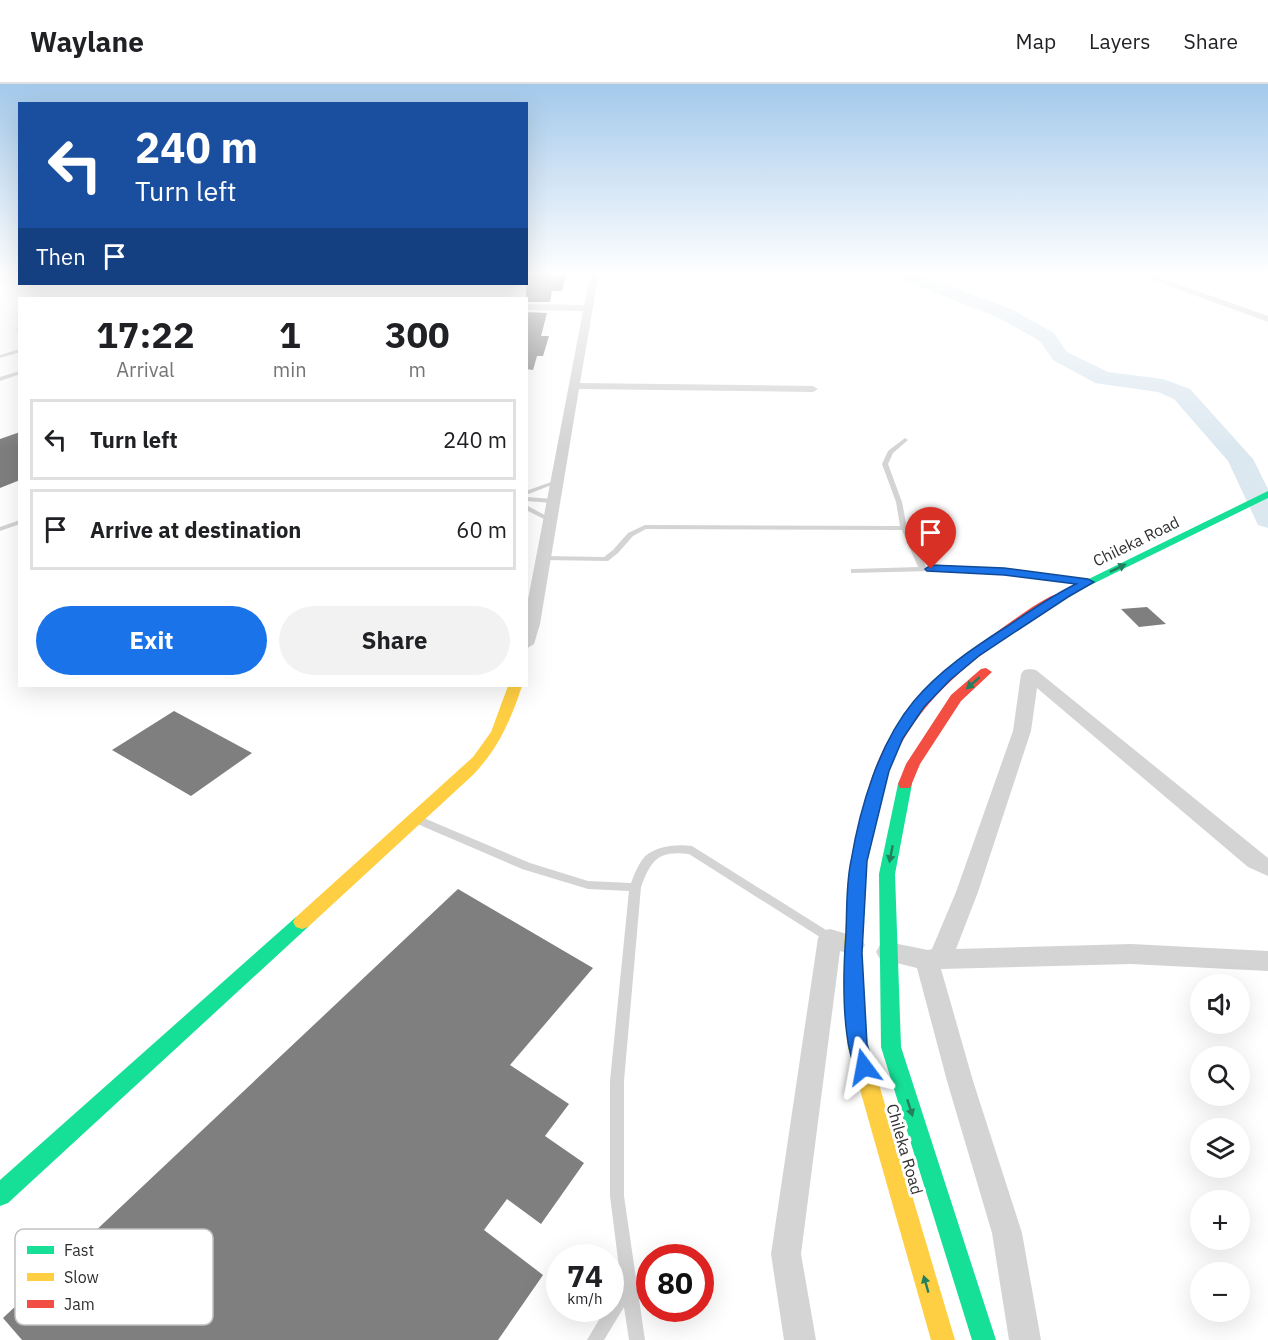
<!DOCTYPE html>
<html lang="en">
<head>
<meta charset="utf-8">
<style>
	:root { --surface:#fff; --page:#f2f2f2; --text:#202124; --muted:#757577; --line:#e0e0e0; --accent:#1a73e8 }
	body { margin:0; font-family:"IBM Plex Sans",sans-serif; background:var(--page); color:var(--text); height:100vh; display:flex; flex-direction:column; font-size:22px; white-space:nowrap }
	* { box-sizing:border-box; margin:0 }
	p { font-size:20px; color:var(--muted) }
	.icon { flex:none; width:33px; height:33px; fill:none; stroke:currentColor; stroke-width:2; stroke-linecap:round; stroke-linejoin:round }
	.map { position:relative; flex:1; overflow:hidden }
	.sheet { position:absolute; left:18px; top:213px; width:510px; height:390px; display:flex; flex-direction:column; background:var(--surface); border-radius:0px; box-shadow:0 6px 24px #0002 }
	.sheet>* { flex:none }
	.top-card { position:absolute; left:18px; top:18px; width:510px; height:183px; border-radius:0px; box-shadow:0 6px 24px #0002; background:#1a4fa0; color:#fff; overflow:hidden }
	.fabs { position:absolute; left:1190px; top:890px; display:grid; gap:12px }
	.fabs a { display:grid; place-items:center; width:60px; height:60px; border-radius:50%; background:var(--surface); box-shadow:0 6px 24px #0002; font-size:30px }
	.speed { position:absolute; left:546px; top:1160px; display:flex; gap:12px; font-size:30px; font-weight:700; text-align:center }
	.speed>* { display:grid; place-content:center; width:78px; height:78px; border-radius:50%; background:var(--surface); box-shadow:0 6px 24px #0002; line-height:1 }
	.speed small { font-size:15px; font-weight:400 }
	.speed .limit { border:9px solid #d22; background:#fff; color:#111 }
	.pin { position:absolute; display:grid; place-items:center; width:51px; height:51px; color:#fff; margin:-62px -26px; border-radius:50% 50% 50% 0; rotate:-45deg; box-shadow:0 0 6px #0007 }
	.pin .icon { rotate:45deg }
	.me { position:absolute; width:66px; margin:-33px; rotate:347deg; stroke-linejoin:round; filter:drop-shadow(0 0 4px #0008) }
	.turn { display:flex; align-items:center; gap:21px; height:126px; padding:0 18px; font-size:27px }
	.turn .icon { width:78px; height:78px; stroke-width:2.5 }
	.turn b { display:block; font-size:42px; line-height:51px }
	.then { display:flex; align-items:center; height:57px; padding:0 18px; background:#0003; gap:12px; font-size:22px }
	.eta { display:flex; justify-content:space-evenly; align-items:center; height:102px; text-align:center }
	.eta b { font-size:36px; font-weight:800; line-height:42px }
	.action { display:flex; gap:12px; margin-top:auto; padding:12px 18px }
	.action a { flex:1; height:69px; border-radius:36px; background:var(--accent); color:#fff; font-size:24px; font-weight:800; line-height:69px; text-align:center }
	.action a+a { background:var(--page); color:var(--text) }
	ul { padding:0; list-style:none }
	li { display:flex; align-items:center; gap:18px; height:81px; margin:0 12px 9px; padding:0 6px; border:3px solid var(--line); border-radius:0px }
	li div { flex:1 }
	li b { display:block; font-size:22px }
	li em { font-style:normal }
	header { display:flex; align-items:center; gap:36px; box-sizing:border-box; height:84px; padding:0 30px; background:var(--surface); border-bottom:2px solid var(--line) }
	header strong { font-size:28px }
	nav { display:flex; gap:33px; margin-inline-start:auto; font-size:21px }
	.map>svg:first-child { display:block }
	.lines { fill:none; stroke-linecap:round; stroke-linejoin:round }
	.river { fill:#dce8f0; fill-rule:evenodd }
	.building { fill:#7f7f7f }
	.lane { fill:#d4d4d4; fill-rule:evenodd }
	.street { fill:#d4d4d4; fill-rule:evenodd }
	.fast { fill:#16e098; fill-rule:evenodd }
	.slow { fill:#ffcf43; fill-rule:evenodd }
	.jam { fill:#f24e42; fill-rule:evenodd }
	.oneway { fill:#247f5e }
	.route { fill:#1a73e8; stroke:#114b97; stroke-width:1.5 }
	.labels { text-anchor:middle; stroke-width:6; stroke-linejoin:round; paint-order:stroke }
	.street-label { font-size:16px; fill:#2f2f2f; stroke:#fff }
	.key { fill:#fff; stroke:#c1c1c1; stroke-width:1.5 }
	.key-label { font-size:16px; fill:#2f2f2f }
</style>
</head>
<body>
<header>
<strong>Waylane</strong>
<nav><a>Map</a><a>Layers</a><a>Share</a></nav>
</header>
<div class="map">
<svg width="1268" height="1256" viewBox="0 0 1268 1256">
	<rect width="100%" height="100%" fill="#fff"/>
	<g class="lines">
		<path class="river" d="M890,188h24l99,38 41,23 13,19 41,20 55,7 27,10 63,70 15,30v39l-10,-3 -30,-64 -54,-62 -16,-7 -63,-9 -42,-23 -13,-19 -41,-23 -107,-42z"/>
	</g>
	<path class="building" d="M526,188h41l-5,19h-10l-2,11h-24z
		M526,228l21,1 -6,23h8l-6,20h-6l-4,14 -7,-1z
		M20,348v48l-20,8v-49z
		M1147,523l19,17 -27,3 -18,-18z
		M174,627l78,42 -61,43 -79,-46z
		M458,805l135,79 -83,97 59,39 -24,32 39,27 -43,61 -34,-25 -23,31 59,45 -45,65h-476l-19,-22z"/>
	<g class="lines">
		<path class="lane" d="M17,245h3v2h-3z
			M20,265v3l-20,6v-3z
			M20,287v3l-20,7v-4z
			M905,354l3,2 -15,13 -5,11 14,38 5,26 19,39 78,2 79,10 4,2 -1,2 -82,-10 -73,-2 -80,2v-4h3l64,-2 -16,-37 -256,-1 -13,7 -15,17 -10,8 -65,-1 -4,-2 4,-2 61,1 9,-7 15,-17 17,-8 255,1 -4,-24 -14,-38 6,-13z
			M554,397l5,1 -33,13v-4z
			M526,413l27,2 3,2 -3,2 -27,-2z
			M526,421l26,14 1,1 -3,2 -24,-12z
			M20,436v4l-20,7v-4z
			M419,732l111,47 58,18 43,2c3,-8 6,-16 11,-23 10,-14 34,-16 50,-14l142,89 2,3 -2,3 -4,2 -4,-2 -137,-87c-31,-4 -38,6 -48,33l-17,194v115l21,144h-16l-5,-33 -20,33h-17l19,-32h4v-8l11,-17 -11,-87v-115l19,-190 -41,-2 -66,-20 -107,-46 -1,-3 1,-3z"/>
		<path class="street" d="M591,188h8l-19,111 233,3 5,3 -5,3 -234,-3 -39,235 -6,20 -8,5v-39l57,-299 -57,-1v-6l58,1z
			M1131,188h13l124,44v6z
			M1030,585l6,1 232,188v18l-20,-9 -211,-179 -6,43 -53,161 -22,57 175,-5 137,7v20l-137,-7 -190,5 32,112 49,152 19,107h-32l-17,-107 -45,-152 -30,-113 -37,-9 -4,-7 4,-7 8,-3 40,8 4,-1 24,-57 57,-161 8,-57 3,-4z
			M830,845l31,9 4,7 -4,7 -8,3 -13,-4 -39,303 15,86h-32l-13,-86 47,-316 4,-7z"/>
		<path class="fast" d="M1268,407v7l-204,100h-8l-2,-2z
			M905,695l5,1 2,4 -17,90 6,173 95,293h-24l-91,-293 -2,-173 19,-90 2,-4z
			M302,831l6,2 3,5 -3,5 -300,276 -8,3v-26l296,-263z"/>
		<path class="slow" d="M508,602h14c-11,34 -24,62 -48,88l-166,153 -6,2 -6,-2 -3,-5 3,-5 177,-160 18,-25z
			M859,769l6,2 2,4 -5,86 5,99 88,296h-24l-84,-296 -3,-99 7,-86 2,-4z"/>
		<path class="jam" d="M1060,509l4,1v4c-70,46 -144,91 -175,172 -11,29 -15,60 -22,89l-2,4 -6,2 -6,-2 -2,-4c7,-28 12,-57 22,-85 22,-63 71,-106 125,-143 15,-10 45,-34 62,-38z
			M986,584l6,4 -31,29 -41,63 -10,24h-10l-2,-4 8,-20 45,-69 30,-26z"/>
	</g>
	<defs><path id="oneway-solid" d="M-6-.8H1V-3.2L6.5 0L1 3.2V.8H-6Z" transform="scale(1.5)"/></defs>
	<g class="oneway">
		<use href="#oneway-solid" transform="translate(1118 484) rotate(-26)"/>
		<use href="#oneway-solid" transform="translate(973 599) rotate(139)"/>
		<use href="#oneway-solid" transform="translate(891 770) rotate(101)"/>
		<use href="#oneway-solid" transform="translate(910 1024) rotate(72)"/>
		<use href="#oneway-solid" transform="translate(926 1200) rotate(-106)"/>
	</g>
	<linearGradient id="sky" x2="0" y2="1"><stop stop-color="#a3c9eb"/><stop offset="0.52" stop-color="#fff"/><stop offset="1" stop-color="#fff" stop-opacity="0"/></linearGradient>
	<rect width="1268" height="364" fill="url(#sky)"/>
	<path class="route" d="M931,481l73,3 84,11 6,3 -26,15 -88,58 -30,25 -26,27 -21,31 -14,33 -22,90 -5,92 5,91 7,23 -3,6 -7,3 -7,-3c-16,-34 -14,-101 -11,-140 1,-23 0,-49 5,-72 9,-54 28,-118 63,-160 25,-30 59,-53 92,-74 23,-15 45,-31 70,-43l-72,-9 -77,-4 -2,-2z"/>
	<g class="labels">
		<g class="street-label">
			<text transform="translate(1136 457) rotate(-26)" y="6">Chileka Road</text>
			<text transform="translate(905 1065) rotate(74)" y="6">Chileka Road</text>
		</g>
	</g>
	<rect x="15" y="1145" width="198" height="96" rx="9" class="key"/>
	<rect x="27" y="1162" width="27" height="8" fill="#16e098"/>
	<rect x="27" y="1189" width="27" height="8" fill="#ffcf43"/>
	<rect x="27" y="1216" width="27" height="8" fill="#f24e42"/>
	<g class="key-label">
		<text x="64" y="1172">Fast</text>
		<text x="64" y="1199">Slow</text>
		<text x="64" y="1226">Jam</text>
	</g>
</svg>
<div class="fabs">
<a><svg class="icon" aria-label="sound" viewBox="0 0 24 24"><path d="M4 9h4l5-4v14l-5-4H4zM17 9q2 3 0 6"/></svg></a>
<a><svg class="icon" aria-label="search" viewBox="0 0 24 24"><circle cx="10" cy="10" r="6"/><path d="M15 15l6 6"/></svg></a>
<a><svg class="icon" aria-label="layers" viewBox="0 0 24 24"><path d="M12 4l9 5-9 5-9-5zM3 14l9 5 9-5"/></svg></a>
<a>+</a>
<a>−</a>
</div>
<div class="speed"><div>74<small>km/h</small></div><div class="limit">80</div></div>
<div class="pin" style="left:931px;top:485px;background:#d93025"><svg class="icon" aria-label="arrive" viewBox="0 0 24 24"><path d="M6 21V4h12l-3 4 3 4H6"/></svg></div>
<svg class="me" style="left:864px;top:983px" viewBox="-20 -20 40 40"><path d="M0-17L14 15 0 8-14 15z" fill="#1a73e8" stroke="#fff" stroke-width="4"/></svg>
<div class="top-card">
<div class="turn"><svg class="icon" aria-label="left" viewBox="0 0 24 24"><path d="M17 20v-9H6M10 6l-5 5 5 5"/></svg><div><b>240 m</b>Turn left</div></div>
<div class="then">Then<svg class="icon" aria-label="arrive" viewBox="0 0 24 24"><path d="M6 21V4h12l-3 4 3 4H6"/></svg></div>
</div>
<section class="sheet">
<div class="eta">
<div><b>17:22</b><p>Arrival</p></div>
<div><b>1</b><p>min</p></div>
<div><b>300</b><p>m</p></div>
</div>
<ul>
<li><svg class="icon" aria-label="left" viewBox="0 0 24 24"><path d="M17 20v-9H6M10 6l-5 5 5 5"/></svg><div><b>Turn left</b></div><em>240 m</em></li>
<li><svg class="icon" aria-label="arrive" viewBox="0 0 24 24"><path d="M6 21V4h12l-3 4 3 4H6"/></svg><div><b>Arrive at destination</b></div><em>60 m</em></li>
</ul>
<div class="action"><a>Exit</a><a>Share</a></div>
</section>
</div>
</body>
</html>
